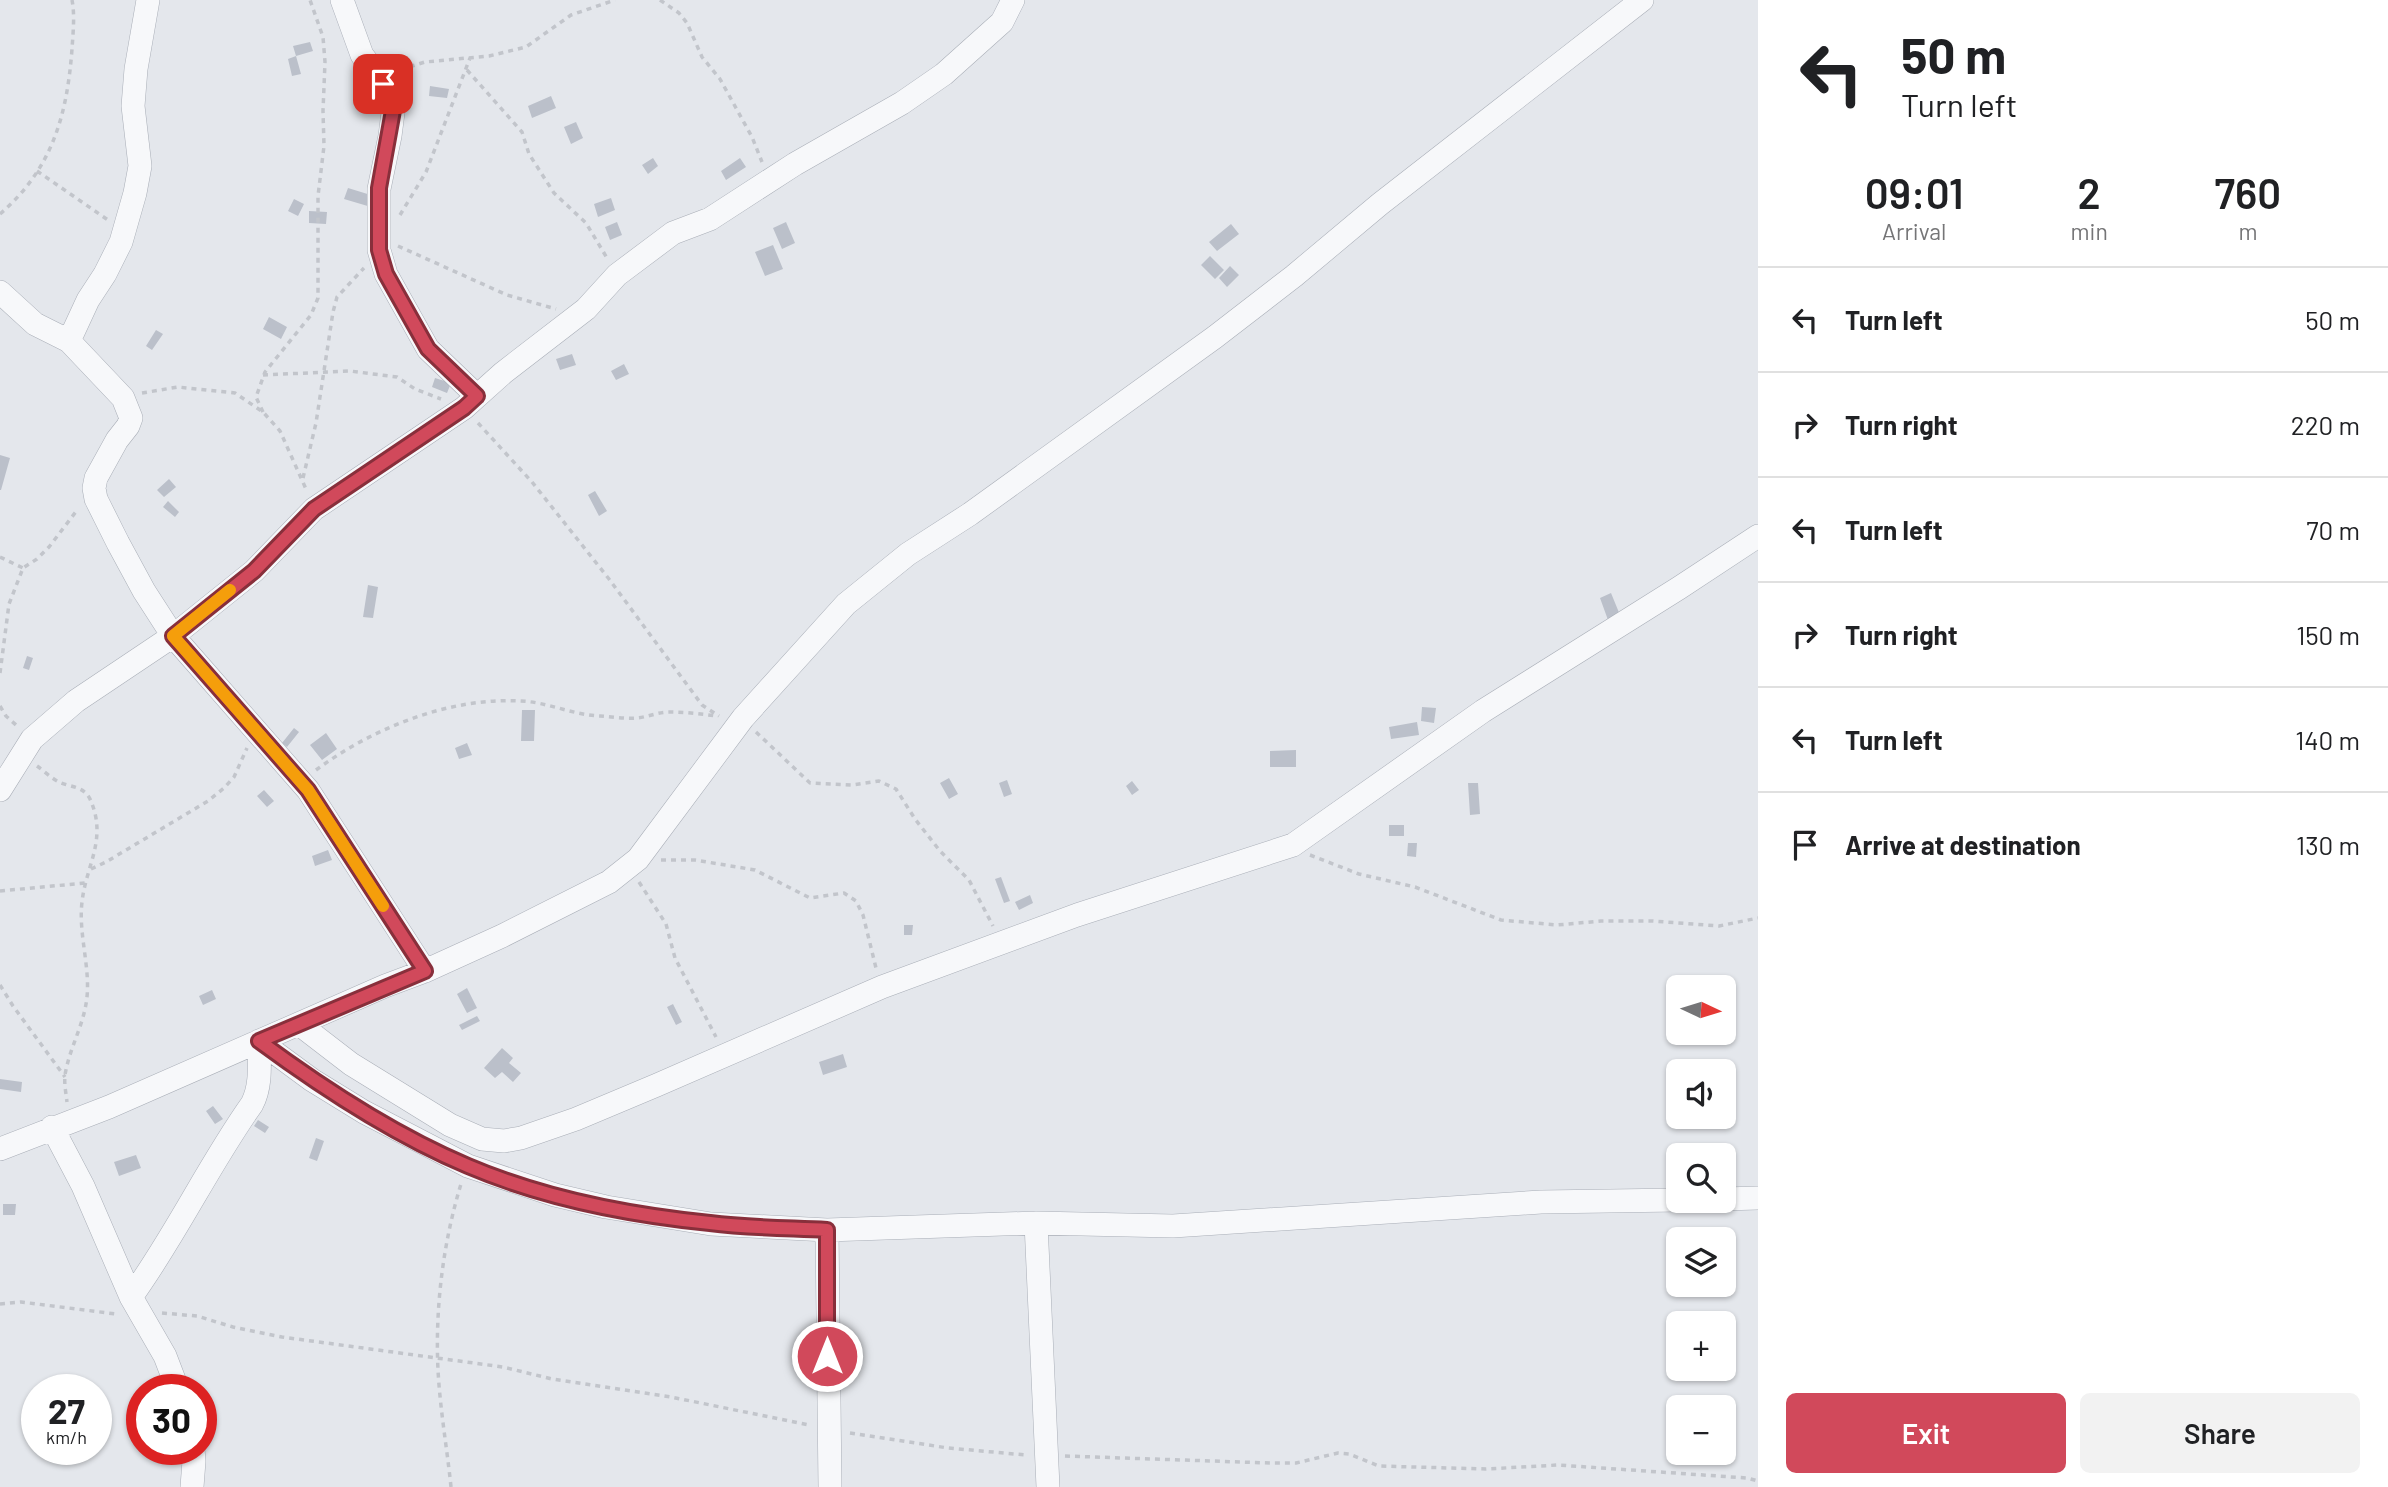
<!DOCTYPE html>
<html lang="en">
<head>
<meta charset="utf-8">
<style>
	:root { --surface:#fff; --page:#f2f2f2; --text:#202124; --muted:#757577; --line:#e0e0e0; --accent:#d1495b }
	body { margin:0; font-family:Barlow,sans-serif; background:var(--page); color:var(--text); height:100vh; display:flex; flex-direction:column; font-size:26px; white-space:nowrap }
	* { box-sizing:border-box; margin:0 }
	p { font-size:23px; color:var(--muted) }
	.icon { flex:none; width:38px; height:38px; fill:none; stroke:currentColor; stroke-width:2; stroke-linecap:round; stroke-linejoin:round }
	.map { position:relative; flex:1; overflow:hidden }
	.side { display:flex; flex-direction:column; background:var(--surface); width:630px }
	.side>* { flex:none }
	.top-card { background:#fff; color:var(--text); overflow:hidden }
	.needle { width:46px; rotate:94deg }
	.controls { position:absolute; left:1666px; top:975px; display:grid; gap:14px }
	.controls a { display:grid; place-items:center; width:70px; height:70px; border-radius:10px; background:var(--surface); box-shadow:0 2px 5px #0004; font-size:35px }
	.speed { position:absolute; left:21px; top:1374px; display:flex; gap:14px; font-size:35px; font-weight:700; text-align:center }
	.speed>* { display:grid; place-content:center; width:91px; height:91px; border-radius:50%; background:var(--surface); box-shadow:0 2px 5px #0004; line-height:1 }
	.speed small { font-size:18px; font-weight:400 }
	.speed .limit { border:10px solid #d22; background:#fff; color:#111 }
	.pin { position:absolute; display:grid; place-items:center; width:60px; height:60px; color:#fff; margin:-30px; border-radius:14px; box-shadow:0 4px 10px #0006 }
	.me { position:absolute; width:77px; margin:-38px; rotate:0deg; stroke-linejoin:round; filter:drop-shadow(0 0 5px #0008) }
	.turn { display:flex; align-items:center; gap:24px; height:147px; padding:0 28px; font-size:32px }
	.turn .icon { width:91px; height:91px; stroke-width:2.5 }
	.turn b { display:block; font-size:49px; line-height:60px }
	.eta { display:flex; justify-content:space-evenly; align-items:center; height:119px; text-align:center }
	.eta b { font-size:42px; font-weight:600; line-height:49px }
	.action { display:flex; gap:14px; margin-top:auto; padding:14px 28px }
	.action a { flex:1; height:80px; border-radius:10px; background:var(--accent); color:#fff; font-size:28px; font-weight:600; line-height:80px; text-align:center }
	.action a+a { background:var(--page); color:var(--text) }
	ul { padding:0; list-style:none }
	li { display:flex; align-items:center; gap:21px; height:105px; padding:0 28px; border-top:2px solid var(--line) }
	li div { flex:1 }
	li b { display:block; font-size:26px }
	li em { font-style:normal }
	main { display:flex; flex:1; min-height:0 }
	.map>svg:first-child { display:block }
	.building { fill:#bbc0ca }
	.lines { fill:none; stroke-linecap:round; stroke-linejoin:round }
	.minor-casing { stroke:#a9aeb7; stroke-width:24 }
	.path { stroke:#c2c5cb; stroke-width:3.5; stroke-dasharray:5 5; stroke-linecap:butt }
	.minor { stroke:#f7f8fa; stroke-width:23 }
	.route-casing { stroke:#882f3b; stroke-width:18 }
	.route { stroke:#d1495b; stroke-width:12 }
	.slow { stroke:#f59e0b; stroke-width:12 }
</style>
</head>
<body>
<main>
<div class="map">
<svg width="1758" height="1487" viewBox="0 0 1758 1487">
	<rect width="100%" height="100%" fill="#e4e7ec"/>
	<path class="building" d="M310,42l3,9 -17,5 -3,-10z
		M296,56l5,18 -9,2 -4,-17z
		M430,86l19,3 -2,9 -18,-2z
		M551,96l5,12 -24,10 -4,-12z
		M576,122l7,16 -12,6 -7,-17z
		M653,158l5,8 -10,8 -6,-9z
		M740,158l6,9 -20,13 -5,-9z
		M348,188l26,8 -3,11 -27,-8z
		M611,198l4,12 -17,7 -4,-13z
		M294,199l10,5 -6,12 -10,-5z
		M309,211l18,1 -1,12 -17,-1z
		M617,222l5,13 -12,5 -5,-13z
		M786,222l9,21 -13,6 -9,-21z
		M1231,224l8,10 -22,17 -8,-9z
		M773,245l10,24 -18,7 -10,-24z
		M1210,256l14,14 -9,9 -14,-14z
		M1230,266l9,9 -12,12 -8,-9z
		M269,317l18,10 -6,12 -18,-10z
		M156,330l7,4 -11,16 -6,-4z
		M572,354l4,11 -16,5 -4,-11z
		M624,364l5,10 -13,6 -5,-9z
		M435,378l16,5 -4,10 -15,-6z
		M0,455l10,3 -9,32h-1z
		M169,479l7,8 -12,10 -7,-7z
		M595,491l12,20 -8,5 -11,-21z
		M168,501l11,11 -4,5 -12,-10z
		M368,585l10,2 -5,31 -10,-1z
		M1611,593l9,22 -12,5 -8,-22z
		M27,656l6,2 -4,12 -6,-2z
		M1422,707l14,1 -2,15 -13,-2z
		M522,710h13l-1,31h-13z
		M1417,722l2,13 -28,4 -2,-12z
		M294,728l5,4 -12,15 -5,-4z
		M326,733l11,16 -15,11 -12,-15z
		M467,743l5,12 -13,4 -4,-11z
		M1296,750v17h-26v-16z
		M949,778l9,16 -9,5 -9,-16z
		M1007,780l5,14 -8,3 -5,-14z
		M1132,781l7,9 -7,5 -6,-9z
		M1468,783h10l2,31 -10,1z
		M264,790l10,11 -7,6 -10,-11z
		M1389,825h15v11h-15z
		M1408,843h9l-1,14 -9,-1z
		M328,850l4,10 -17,6 -3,-10z
		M1001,877l9,24 -6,2 -9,-24z
		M1030,895l3,8 -14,7 -4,-8z
		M904,925h9l-1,10h-8z
		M467,988l10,20 -10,5 -10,-19z
		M212,990l4,9 -13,6 -4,-9z
		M673,1004l9,18 -6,3 -9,-18z
		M477,1016l3,5 -18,9 -3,-5z
		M502,1048l11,10 -4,5 12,10 -8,9 -11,-10 -7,6 -11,-10z
		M843,1054l4,13 -24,8 -4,-13z
		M0,1079l22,3 -1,10 -21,-3z
		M213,1106l10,13 -8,5 -9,-13z
		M258,1120l11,7 -4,6 -11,-7z
		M316,1138l8,3 -7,20 -8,-3z
		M136,1155l5,13 -22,8 -5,-14z
		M3,1204h13l-1,11h-12z"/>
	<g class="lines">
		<defs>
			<path id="minor" d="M342,0l20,55 31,40 1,10 -4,31 -11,53v61l7,24 42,75 49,47
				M0,292l35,32 34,17 54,57 8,20 -3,8 -11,14 -21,38 -2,10 2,11 22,44 26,48 29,45 135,154 117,181
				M69,341l19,-41 17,-26 16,-32 14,-49 5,-27 -7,-60 3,-37 12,-69
				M0,790l32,-51 44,-38 97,-65 81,-65 60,-62 150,-101 39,-35 83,-64 31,-34 56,-42 37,-14 85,-55 107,-61 42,-29 58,-52 11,-22
				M299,1024l52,40 99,61 32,14 22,2 17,-3 55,-19 81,-34 225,-98 195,-72 216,-70 190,-134 196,-123 79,-52
				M259,1041l53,39 52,32 104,54 87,29 51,12 105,17 116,6 209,-7 137,3 368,-24 137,-2
				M52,1127l31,59 48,111 34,59 13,34
				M0,1149l109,-42 276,-121 40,-15 77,-35 107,-54 29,-23 105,-141 103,-114 62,-50 62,-40 245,-177 79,-61 86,-72 262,-204
				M1724,1199l34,-1
				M1036,1223l12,264
				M827,1230l3,257
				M131,1297c45,-62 77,-131 121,-193 10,-19 7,-42 7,-63
				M192,1487l2,-26 -1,-12"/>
		</defs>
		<use href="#minor" class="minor-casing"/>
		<path class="path" d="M660,0l19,13 8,10 15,34 18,22 32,58 10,25
			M467,70l55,62 7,22 25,39 32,30 21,35
			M403,74l6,-7 16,-5 64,-6 37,-9 45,-32 44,-15
			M37,171l71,49
			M0,214c52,-45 67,-98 72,-165 1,-16 3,-34 0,-49
			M400,215l26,-43 44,-114
			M398,246l109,49 49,14
			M263,375l87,-4 47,6 18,12 26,10
			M142,393l36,-6 57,6 28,19 17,19 26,58
			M263,412l-7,-15 9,-25 46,-57 7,-17v-102l6,-50 -1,-35 2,-49 -2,-25 -13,-37
			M478,423l54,59 77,97 93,126 17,11
			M303,478l13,-55 17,-111 4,-15 27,-29
			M0,557l23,11
			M0,673l9,-69 14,-36 14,-9 12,-12 29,-38
			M0,706l6,10 10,9
			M756,732l54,51 42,2 27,-4 17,8 19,30 25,32 29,29 24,46
			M37,766c7,5 14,12 22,16 10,5 25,4 31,17 18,40 -4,66 -8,103 -4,34 10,69 4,102 -4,24 -17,46 -21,71 -1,9 1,18 2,27
			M316,770c57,-42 133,-73 205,-69 26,1 52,14 79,15 12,1 25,3 37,2 11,-1 21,-6 32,-6 16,0 32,2 48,4
			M1310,855l49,19 56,13 86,33 56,5 44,-4h51l67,5 39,-8
			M661,860h34l60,10 55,28 34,-5 12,8 7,14 13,53
			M91,869l15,-7 102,-61 16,-13 10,-11 13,-29
			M639,882l27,42 9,34 41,79
			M0,891l85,-8
			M0,985l13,21 52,71
			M0,1304l21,-2 95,12
			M162,1313l35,3 36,11 49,10 221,30 49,12 119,18 138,28
			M850,1433l98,15 78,7
			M1065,1456l205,7h26l42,-10 11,1 30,12 107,3 72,-4 189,13 11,3
			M451,1487c-4,-39 -11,-78 -13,-117 -3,-62 5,-127 23,-186"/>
		<use href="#minor" class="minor"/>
	</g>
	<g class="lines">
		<defs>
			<path id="route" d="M383,84l10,11 1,10 -15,83v62l7,24 42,75 49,47 -13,12 -150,101 -60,62 -81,65 135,154 117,181 -166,70c65,48 135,94 209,125 75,32 162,49 242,57 39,5 78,5 117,7v126"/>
		</defs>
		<use href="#route" class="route-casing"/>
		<use href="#route" class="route"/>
		<path class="slow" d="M230,590l-57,46 135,154 75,116"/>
	</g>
</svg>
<div class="controls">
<a><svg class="needle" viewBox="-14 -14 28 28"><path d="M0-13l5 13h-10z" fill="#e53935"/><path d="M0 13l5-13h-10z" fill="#757577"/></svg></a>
<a><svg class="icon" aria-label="sound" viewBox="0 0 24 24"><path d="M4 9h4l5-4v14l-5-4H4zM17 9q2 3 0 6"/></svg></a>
<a><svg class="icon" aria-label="search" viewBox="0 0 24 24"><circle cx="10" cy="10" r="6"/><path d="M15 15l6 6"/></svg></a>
<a><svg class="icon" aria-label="layers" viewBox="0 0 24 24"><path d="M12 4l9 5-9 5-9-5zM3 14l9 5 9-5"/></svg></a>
<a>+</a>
<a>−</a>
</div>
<div class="speed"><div>27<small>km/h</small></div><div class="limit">30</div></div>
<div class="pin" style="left:383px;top:84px;background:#d93025"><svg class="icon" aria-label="arrive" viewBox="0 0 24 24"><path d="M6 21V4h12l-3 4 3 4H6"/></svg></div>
<svg class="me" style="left:827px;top:1356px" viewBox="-20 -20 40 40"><circle r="17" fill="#d1495b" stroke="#fff" stroke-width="3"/><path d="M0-11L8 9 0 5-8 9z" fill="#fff"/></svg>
</div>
<section class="side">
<div class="top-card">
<div class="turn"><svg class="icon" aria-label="left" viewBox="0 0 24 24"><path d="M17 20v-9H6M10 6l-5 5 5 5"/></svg><div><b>50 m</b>Turn left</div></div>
</div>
<div class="eta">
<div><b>09:01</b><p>Arrival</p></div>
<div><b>2</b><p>min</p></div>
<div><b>760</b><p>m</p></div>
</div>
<ul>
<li><svg class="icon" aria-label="left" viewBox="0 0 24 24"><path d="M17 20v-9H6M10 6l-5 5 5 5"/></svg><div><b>Turn left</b></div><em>50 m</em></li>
<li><svg class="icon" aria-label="right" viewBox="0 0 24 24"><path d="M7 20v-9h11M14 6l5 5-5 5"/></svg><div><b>Turn right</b></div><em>220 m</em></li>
<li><svg class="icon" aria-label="left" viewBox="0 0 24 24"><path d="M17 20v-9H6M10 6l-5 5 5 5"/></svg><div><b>Turn left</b></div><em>70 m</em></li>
<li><svg class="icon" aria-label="right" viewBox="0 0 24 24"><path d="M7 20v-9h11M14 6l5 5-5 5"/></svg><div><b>Turn right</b></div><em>150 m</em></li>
<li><svg class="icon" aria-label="left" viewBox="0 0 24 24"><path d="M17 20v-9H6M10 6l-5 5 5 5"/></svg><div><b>Turn left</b></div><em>140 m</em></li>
<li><svg class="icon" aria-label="arrive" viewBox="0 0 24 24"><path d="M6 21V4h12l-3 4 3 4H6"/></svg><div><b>Arrive at destination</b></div><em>130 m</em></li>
</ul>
<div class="action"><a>Exit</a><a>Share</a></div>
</section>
</main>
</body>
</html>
